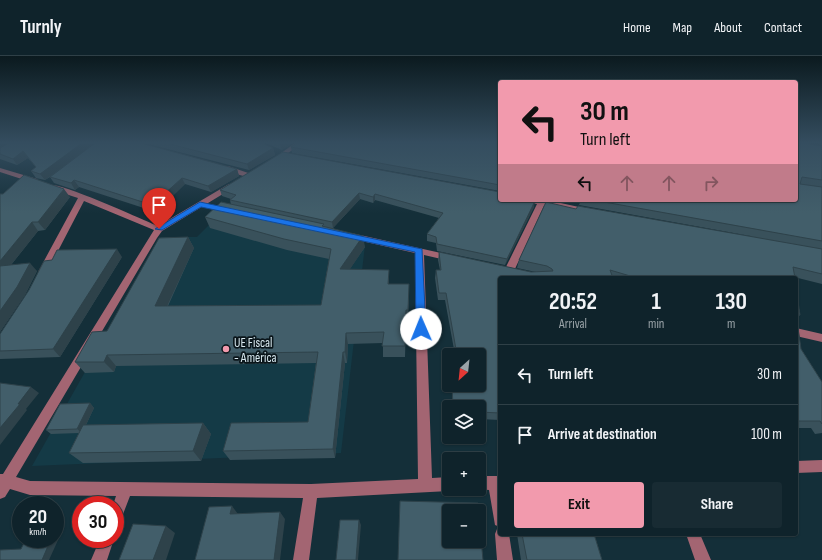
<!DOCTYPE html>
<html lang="en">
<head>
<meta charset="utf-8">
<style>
	:root { --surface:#0f232b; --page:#182b33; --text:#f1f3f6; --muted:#9ba4a9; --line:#2f4047; --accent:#f29aad }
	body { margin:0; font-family:"Sofia Sans Condensed",sans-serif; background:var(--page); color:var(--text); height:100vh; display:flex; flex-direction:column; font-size:15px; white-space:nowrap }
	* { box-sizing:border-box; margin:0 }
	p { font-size:13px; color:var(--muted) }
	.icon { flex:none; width:22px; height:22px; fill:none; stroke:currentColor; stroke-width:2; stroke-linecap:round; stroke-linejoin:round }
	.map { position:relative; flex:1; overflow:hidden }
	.details { position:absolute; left:498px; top:220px; width:300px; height:260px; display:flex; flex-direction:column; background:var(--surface); border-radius:4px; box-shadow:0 1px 3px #0004,0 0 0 1px var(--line) }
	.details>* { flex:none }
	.top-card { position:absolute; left:498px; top:24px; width:300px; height:122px; border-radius:4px; box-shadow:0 1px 3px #0004,0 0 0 1px var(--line); background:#f29aad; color:#111; overflow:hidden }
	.needle { width:26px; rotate:207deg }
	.tools { position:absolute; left:442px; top:292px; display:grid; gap:8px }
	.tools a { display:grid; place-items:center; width:44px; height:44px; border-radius:4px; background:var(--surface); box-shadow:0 1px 3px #0004,0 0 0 1px var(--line); font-size:20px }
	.speed { position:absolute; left:12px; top:440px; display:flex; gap:8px; font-size:20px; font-weight:700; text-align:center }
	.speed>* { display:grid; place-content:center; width:52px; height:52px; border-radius:50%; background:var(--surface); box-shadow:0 1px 3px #0004,0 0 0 1px var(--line); line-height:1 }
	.speed small { font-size:10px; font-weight:400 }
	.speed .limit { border:6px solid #d22; background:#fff; color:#111 }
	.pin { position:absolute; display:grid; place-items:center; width:34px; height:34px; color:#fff; margin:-41px -17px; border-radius:50% 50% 50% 0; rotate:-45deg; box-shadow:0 0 4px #0007 }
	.pin .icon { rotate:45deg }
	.me { position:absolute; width:44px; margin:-22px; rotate:359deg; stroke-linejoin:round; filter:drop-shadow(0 0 3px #0008) }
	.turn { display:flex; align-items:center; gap:14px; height:84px; padding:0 16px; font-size:18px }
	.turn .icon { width:52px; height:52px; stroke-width:2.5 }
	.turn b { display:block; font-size:28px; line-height:34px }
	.lanes { display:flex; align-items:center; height:38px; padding:0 16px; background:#0003; justify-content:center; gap:20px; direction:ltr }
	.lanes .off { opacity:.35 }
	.eta { display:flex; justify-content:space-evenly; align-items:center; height:68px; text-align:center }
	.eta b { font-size:24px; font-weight:700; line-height:28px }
	.button { display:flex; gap:8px; margin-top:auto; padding:8px 16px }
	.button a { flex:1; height:46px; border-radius:4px; background:var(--accent); color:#111; font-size:16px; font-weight:700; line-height:46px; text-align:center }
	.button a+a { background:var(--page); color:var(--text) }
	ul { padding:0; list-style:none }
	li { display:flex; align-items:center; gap:12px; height:60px; padding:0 16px; border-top:1px solid var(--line) }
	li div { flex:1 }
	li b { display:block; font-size:15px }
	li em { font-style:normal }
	header { display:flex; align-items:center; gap:24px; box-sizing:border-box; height:56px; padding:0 20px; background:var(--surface); border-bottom:1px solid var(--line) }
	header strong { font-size:19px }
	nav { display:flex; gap:22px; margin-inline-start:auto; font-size:14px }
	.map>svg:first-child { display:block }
	.built { fill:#143a46 }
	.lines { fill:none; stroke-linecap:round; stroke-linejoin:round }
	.minor { fill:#a36572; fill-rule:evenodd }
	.wall { fill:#39515b }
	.shaded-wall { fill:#2e424a }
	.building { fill:#425e6a; stroke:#2e424a }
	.route { fill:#1a73e8; stroke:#114b97 }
	.poi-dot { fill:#f29aad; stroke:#0a151a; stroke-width:1.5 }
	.labels { text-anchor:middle; stroke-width:3.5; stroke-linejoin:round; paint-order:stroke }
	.poi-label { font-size:13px; fill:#d8e8ef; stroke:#0a151a; text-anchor:start }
</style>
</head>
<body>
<header>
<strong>Turnly</strong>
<nav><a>Home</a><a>Map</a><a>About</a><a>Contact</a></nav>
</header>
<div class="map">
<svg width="822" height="504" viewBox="0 0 822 504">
	<rect width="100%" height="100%" fill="#142f39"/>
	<path class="built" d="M222,156l143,33 -24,208 -309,13 129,-229h36z"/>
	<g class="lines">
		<path class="minor" d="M295,87h7l-25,18h-4v-2z
			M222,110h6l26,9 -4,2h-3l-25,-7z
			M0,112l37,11 1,2 -4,2 -34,-11z
			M229,128h6l1,2 -74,45 -5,7 -141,239 14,4 281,3 107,-5 -3,-226 -67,-15 -1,-2 4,-3 99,22 5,3 -5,3 -26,-6 8,223 17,-1v12h4l-4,2 -132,7 -8,62h-16l10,-62 -173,-2 -10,26 -5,2v-19h-2l3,-9 -86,-1 -20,-6 -5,8 -5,2v-25h3l151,-244 -70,-29 -38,73h-6l-2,-2 40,-74 -28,-9v-4c13,-2 91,34 108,41z
			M523,144h24l41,9 4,2 -4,2 -44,-7 -30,65 -5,3 -5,-3 33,-67 -13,-2z
			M796,272l26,6v8l-26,-6z
			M822,404v12l-26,1v-12z
			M479,420h21v51l-5,-2 -6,-35 -12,-1h2z
			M500,472v6h9l4,26h-16l-2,-26 2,-5z
			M686,478h14l11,26h-16z
			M100,483h14l-7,21h-16z"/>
	</g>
	<path class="wall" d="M0,87l237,26 2,7 -28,16 -26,-8 -29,28 -77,-25 -4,3 -21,-7 -4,-6 -5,3 -9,-2 -5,-7 5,-4 -8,-9 -11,7 -17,-6z
		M144,87h118l11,5 2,7 -26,15z
		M265,87h28l-11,7z
		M500,87v48l-208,-38 -1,-6z
		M796,87l23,2 1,-2h-3h5v141l-28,-7 1,1h-295v142l-21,-1v-12h-27v-18l-6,1 -1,-19v-7h4v21h30v-30h-24l-10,-55h-7l-3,-22 1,-8h4l-2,-10 1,-8 92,20h5l-19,-4 2,-8 57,-51 174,27 -171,-31 2,-5h215z
		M283,96l251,55 -29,58 -68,-14 -1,-8 -9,-2v-7l12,-16 -64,-18 -2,3 -13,-4 -27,29 32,19 -16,23h40v14h20l-1,38h-2l-1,35h-22v-14l-35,1 -1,19h-2l-10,95 -105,2 -7,-9 85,-29 8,-59 -200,3 -2,6 -29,1 -10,-11 32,-31 81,-94 6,11 -26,58 153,-1 8,-46 -42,-9 -77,-22 -5,-11 26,-12 -1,-5 1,-1 -9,-3 -2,-6z
		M0,138l70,3 -25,33 -7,1 -27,34 26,6 -12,24 -25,37z
		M122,201l-62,100 -60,2v-25z
		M796,232l4,27 -3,3 4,31 21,33v51l-7,1 -4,-6h-15z
		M90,347l4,5 -8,17 117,-2 8,11 -10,27 -118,2 -14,-10 10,-20 -28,1 -5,-4z
		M517,478h77l8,26h-81z"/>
	<path class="shaded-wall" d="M0,87h12l-12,6z
		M82,87h13l-50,37 -5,-6z
		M283,87h10l-11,7 -2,-6z
		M273,92l2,7 -26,15 -2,-6z
		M23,95l5,7 -11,7 -4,-6z
		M237,113l2,7 -28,16 -3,-6z
		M182,122l3,6 -29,28 -4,-7z
		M74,124l5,7 -4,3 -4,-7z
		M64,133l6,8 -25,33 -7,-8z
		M359,137l1,6 -27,29 -1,-6z
		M375,138v6l-2,3v-6z
		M535,145l-1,6 -29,58 2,-6z
		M32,166l6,9 -35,44 -3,-3v-11z
		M363,180l2,11 -23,34 -2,-12z
		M188,181l6,11 -32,69 -7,-11z
		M117,193l5,8 -62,100 -7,-8z
		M30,207l7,8 -12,24 -25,37v-21z
		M389,214v12l-1,13v-11z
		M409,228v11l-1,27v-12z
		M346,277l2,11 -1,19 -2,-11z
		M343,296l2,11 -10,95 -2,-9z
		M107,299l9,11 -2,6 -10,-10z
		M31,331l8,6 -13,16 1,1 -27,35v-17z
		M90,347l4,5 -12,25 -5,-4z
		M203,367l8,11 -10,27 -8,-10z
		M232,450l6,8h-8z
		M280,456l5,7 -5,41h-6z
		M359,464l2,5 -3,35h-2z
		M57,469l6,4 -14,31h-7l9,-21h4v-9z
		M166,470l9,7 -9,27h-13z"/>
	<path class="building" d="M9,87h73l-42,31 -9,-3 5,-4 -13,-16 -10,8 -13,-5v-6z
		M95,87h46l96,26 -29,17 -26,-8 -30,27 -78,-25 -3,3 -21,-6z
		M166,87h96l11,5 -26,16z
		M296,87h204v42l-209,-38z
		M796,87h8l18,3v34l-20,-3 -2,7 22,3v54l-229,-41h203z
		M283,96l217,40v8h30l5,1 -28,58 -70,-15 -1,-7 -9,-3 16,-21 -68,-19 -2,3 -14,-4 -27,29 -102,-22 6,-5 -16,-5z
		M24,119l40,14 -26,33h-6l-32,39v-67h3z
		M221,146l103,22 -2,2 41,10 -23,33 49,1 -1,14h21l-1,26h-2l-1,36h-23l2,-14 -38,1 -1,19h-2l-10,97 -110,2 8,-28 77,-1 10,-70 -211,3 -3,7h-29l17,-30 15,-1 52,-93 29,-1 -33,69 166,-1 10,-56 -47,-10 -79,-22z
		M546,146l30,7 2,-3 244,43v25l-29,-7 2,11h-158l-27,-8 3,8h-113v135l-21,-1v-5h-26l-1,-22h27v-30h-22l-11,-62h-7l-3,-23h5l-2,-18 92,20 22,-1 -1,-2 -5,-3 -28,-6z
		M117,193l-64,100 -53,2v-17l29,-44 15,-29 8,-1 5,-10z
		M30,207l-13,24 -17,24v-45z
		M796,232l4,27 -4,-1 5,35 21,33v42l-2,-3h-24z
		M445,308h4v19h-2z
		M0,327l31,4 -13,17h2l-20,24z
		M90,347l-13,26 -31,1 14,-26z
		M203,367l-10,28 -124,2 14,-28z
		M400,445l78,2v8h-29v30h30v-24l4,43h-85z
		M232,450l-2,8 50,-2 -6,48h-79l14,-53z
		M340,464h19l-3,40h-20z
		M133,468l33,2 -13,34h-34z
		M522,478h72l8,26h-75z
		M26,483h25l-9,21h-42v-10l21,-1z"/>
	<linearGradient id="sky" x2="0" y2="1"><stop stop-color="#0b1a1f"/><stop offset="0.55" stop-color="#344d5f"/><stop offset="1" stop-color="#344d5f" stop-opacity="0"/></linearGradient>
	<rect width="822" height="157" fill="url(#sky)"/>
	<path class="route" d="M200,146l222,47 4,80 -2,2h-6l-2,-2 -1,-77 -214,-45 -39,23 -7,-1z"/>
	<circle class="poi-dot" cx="226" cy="293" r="4"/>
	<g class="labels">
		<g class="poi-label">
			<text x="234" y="291">UE Fiscal<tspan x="234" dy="15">- América</tspan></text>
		</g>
	</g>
</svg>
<div class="tools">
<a><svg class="needle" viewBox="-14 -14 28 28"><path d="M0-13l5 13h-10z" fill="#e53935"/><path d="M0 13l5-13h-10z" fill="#9ba4a9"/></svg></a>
<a><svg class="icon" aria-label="layers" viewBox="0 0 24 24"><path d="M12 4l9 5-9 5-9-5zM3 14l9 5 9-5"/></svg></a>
<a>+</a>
<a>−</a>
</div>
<div class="speed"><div>20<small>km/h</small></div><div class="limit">30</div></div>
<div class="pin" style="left:159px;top:173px;background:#d93025"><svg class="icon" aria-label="arrive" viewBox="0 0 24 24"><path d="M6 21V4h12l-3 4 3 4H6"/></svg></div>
<svg class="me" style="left:421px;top:273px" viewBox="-20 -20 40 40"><circle r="19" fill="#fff"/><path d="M0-13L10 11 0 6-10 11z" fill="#1a73e8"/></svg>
<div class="top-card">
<div class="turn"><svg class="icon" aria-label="left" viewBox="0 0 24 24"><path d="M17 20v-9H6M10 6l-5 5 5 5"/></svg><div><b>30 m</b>Turn left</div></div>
<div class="lanes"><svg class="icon" aria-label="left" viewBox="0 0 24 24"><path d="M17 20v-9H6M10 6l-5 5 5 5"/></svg><svg class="icon off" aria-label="ahead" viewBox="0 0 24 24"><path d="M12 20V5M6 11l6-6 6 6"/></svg><svg class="icon off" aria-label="ahead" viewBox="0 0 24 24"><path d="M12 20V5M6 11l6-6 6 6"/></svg><svg class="icon off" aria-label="right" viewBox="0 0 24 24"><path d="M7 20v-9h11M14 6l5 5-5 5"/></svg></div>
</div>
<section class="details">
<div class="eta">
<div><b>20:52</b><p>Arrival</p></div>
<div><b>1</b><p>min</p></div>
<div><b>130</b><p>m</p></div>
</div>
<ul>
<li><svg class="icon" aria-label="left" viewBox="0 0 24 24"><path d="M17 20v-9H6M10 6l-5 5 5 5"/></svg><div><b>Turn left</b></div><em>30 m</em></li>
<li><svg class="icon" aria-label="arrive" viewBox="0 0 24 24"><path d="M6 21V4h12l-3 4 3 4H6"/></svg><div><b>Arrive at destination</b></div><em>100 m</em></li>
</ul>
<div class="button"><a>Exit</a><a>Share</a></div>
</section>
</div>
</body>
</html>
